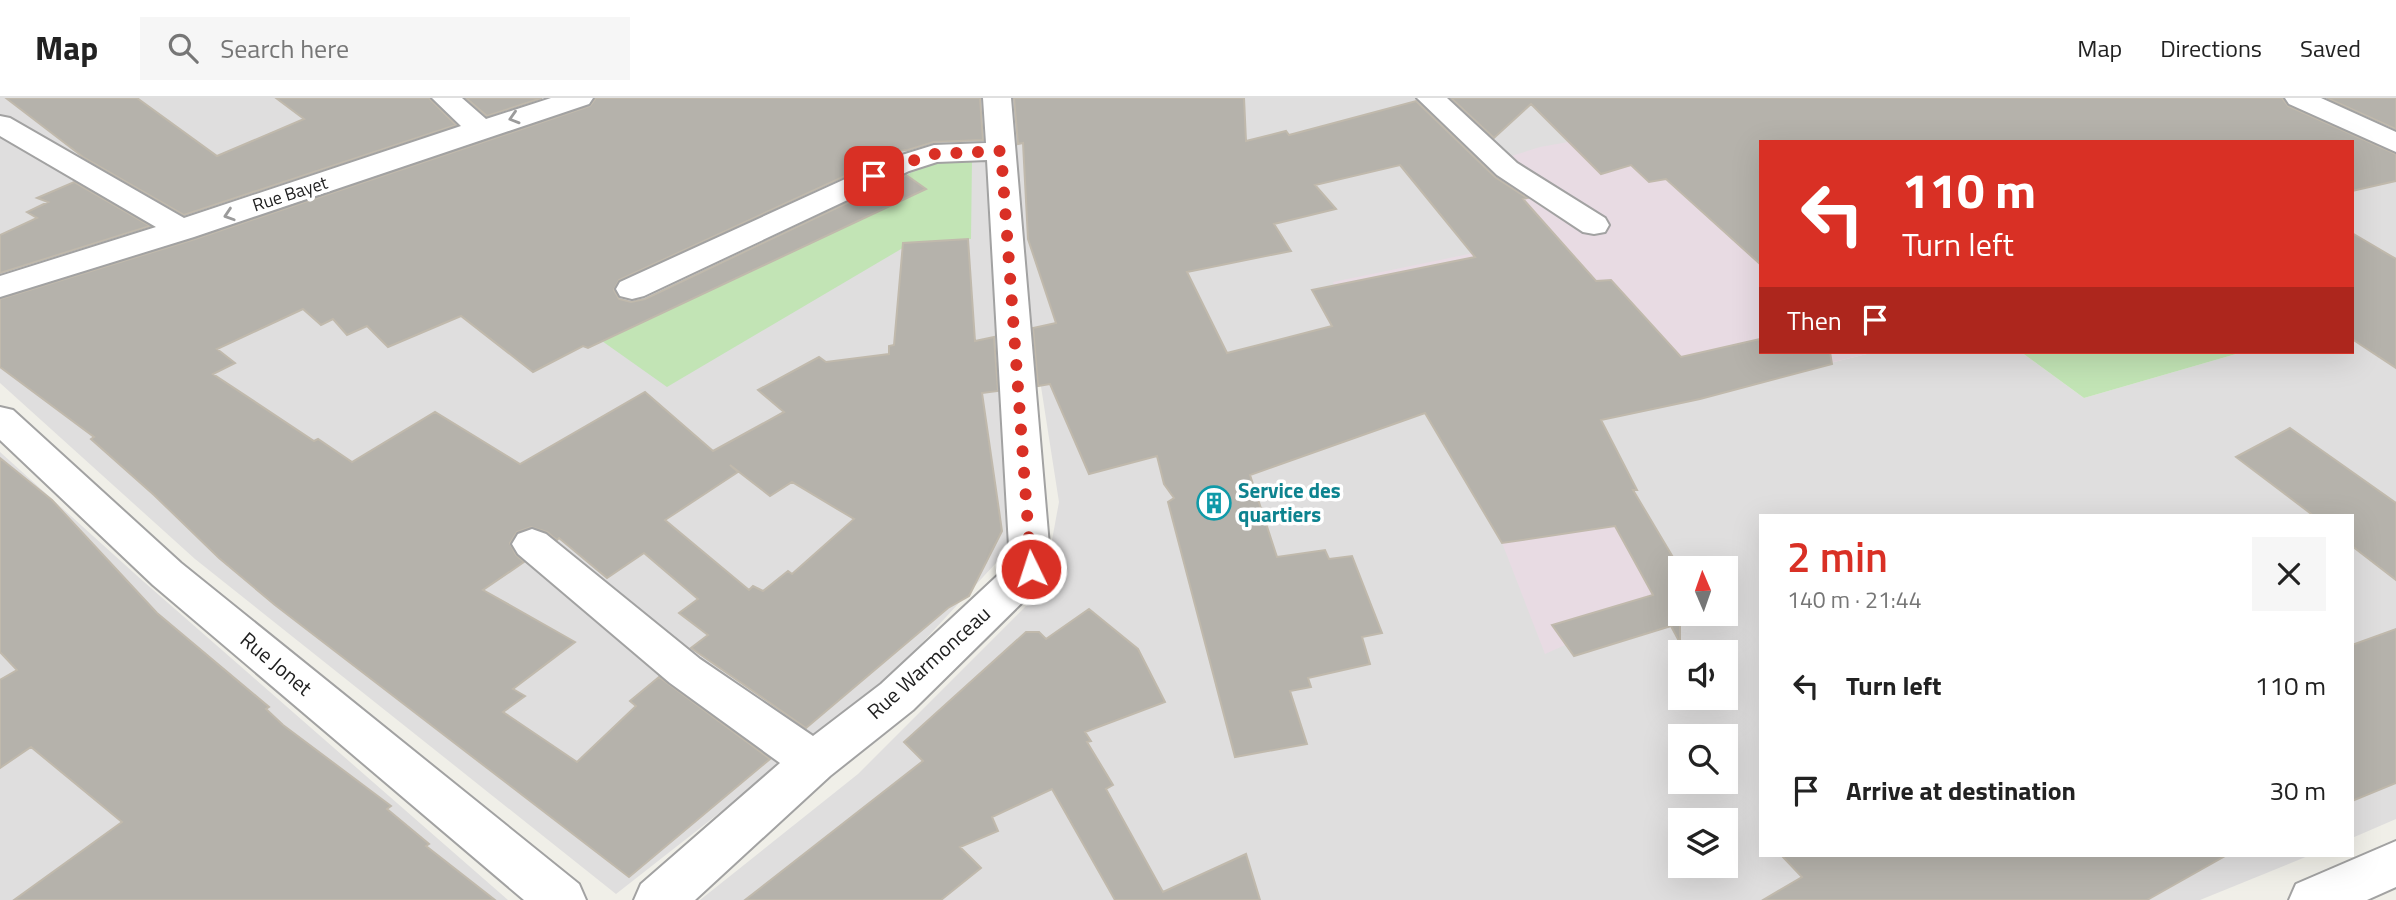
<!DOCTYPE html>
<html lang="en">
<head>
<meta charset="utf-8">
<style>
	:root { --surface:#fff; --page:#f6f6f6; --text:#222; --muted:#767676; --line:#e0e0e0; --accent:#d93025 }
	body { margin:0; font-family:"Titillium Web",sans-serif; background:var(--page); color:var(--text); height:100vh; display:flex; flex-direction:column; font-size:26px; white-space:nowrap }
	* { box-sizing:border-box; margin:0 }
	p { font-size:23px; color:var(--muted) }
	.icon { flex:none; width:38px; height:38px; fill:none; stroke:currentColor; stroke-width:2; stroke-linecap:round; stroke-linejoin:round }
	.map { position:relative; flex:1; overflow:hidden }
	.drawer { position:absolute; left:1759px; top:416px; width:595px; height:343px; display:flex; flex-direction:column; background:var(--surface); border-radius:0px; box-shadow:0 7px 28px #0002 }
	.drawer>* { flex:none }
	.banner { position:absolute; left:1759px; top:42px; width:595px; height:214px; border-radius:0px; box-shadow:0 7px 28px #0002; background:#d93025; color:#fff; overflow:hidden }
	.needle { width:46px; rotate:358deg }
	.buttons { position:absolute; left:1668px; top:458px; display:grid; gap:14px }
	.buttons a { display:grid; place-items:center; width:70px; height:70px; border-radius:0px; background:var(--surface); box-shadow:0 7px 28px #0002; font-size:35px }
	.pin { position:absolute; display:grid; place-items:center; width:60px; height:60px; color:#fff; margin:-30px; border-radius:14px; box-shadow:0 4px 10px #0006 }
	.me { position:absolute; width:77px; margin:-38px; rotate:356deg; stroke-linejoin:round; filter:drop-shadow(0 0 5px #0008) }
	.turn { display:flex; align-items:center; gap:24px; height:147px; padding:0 28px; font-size:32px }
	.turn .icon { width:91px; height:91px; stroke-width:2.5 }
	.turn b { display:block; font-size:49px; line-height:60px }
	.then { display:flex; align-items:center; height:66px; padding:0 28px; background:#0003; gap:14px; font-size:26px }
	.round { display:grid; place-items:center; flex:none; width:74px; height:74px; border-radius:0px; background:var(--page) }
	.overview { display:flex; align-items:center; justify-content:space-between; height:119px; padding:0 28px }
	h1 { font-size:42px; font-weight:600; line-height:52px; color:var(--accent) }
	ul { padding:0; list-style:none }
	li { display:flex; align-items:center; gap:21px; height:105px; padding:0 28px }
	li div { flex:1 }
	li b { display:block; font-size:26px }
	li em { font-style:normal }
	header { display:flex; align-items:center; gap:42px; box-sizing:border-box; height:98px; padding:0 35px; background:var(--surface); border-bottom:2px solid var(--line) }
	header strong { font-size:33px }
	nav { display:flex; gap:38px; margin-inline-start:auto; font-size:24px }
	.search { width:490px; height:63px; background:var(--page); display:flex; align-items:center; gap:18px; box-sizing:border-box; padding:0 24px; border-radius:0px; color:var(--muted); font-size:26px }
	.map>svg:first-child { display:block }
	.residential { fill:#dfdede; fill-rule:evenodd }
	.industrial { fill:#e8dbe3 }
	.grass { fill:#c2e4b5 }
	.building { fill:#b5b2ab; stroke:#c0b9ac; stroke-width:2; fill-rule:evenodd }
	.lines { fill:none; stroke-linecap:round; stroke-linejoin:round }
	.minor-casing { stroke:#a2a2a2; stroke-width:4 }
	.minor { fill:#fff; fill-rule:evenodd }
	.oneway { stroke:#9b9b9b }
	.route { stroke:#d93025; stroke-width:12; stroke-dasharray:0 21.6 }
	.labels { text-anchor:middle; stroke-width:7; stroke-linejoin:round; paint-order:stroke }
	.far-street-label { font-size:18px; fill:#212121; stroke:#fff }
	.culture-label { font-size:21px; font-weight:bold; fill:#0d838f; stroke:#fff; text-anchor:start }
	.street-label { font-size:21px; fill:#212121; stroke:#fff }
</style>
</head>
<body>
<header>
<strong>Map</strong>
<div class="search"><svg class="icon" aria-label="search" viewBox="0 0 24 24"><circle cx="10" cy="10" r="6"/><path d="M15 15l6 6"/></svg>Search here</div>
<nav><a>Map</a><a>Directions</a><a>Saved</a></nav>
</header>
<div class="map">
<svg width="2396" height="802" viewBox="0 0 2396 802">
	<rect width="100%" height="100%" fill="#f0efe8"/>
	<path class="residential" d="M0,0h428l34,31 -462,151z
		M618,0h373l17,452 -123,133 -269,211 -421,-335 -195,-176v-83z
		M1011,0h699l-222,75 192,421v20h46v-45h-46v18l-79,-168 274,-67h146l63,46 159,-46h109v-205l23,-5 21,9v668l-44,19v-322h-592v340h548l-108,44h-1500l158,-126 185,-185 16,-87 -41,-263zM1680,555h46v45h-46zM1680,639h46v45h-46zM1680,723h46v45h-46z
		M0,354l144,130 364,318h-508z"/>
	<path class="industrial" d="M1658,28l102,91v135h115l-274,67 79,168v7l-135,60 -46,-119 -137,-236 -24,3 -5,-20 160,-33 -4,-86 51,-16z"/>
	<path class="grass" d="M972,60l-1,81 -58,3 -246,145 -65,-46 323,-152 -18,-14 19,-11z
		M2021,254h222l-159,46z"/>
	<path class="building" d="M6,0h131l80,58 87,-37 -28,-21h153l27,27 -272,90 -101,-58z
		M466,0h76l-55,18z
		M596,0h384l3,42 -49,2 -26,8 -35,3 9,6 -263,121 -5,10 5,9 12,3 14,-3 261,-124 20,14 -338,159 -5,-2 -50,26 -72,-56 -73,31 -21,-21 -20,9 -14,-16 -12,6 -18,-16 -86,40 18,14 -22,11 101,67 4,-2 34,23 83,-50 85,52 125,-72 68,59 71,-39 -26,-22 61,-33 7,5 63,-8v-8l5,-1 9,-102 65,-4 7,102 19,-4 4,54 -16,2 20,138 -33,65 -21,12 -142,120 -115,-80 17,-13 -29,-22 19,-14 -54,-46 -37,25 -48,-40 -2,2 -10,-8 -16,-5 -14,5 -7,11 6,12 8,7 -41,28 92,52 -62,47 12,7 -22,16 74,50 59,-56 -6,-5 29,-24 111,82 -141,118 -354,-272 -56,-47 -65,-63 -63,-56 3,-2 -94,-70v-68l195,-60 395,-133zM730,367l40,31 22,-14 62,37 -62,55 -4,-3 -25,20 -10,-5 -4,4 -84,-70 73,-48z
		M1014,0h230l2,43 40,-10 3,4 127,-34 79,76 32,21 -4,1 73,82 15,-1 70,77 79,-18v13h70l2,12 -132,35 -99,21 36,70h-4l47,79v74l-9,-17 -97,30 -22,-31 101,-30 -38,-69 -113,17 -77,-130 -175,62 27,82 48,-7 4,9 23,-3 30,77 -20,4 8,27 -62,14 3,9 -21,4 17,53 -72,13 -67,-255 6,-4 -10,-14 -7,-28 -68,18 -39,-90 -12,2 -5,-58 23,-5 -28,-84 -5,-96 -5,1zM1400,67l75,92 -163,33 20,36 -105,27 -40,-81 104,-21 -17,-27 62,-15 -21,-24z
		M1451,0h831l6,8 108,48v27l-44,10v-49h-592v122l-94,-85 -17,3 -18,-17 -30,9 -70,-70 -37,34z
		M2327,0h69v31z
		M74,84l76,44 -150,47v-38l37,-17 -10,-6 21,-10 -11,-4z
		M2352,135l44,26v109l-44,-29z
		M2290,330l106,75v77l-44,-34v-30h-38l-78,-59z
		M0,360l52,42 105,113 112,94 -3,2 17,16 108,81 -4,3 42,35 -3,2 69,54h-481l108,-78 -91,-75 -31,21v-88l17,-10 -17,-18z
		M1089,511l49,40 27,53 -80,30 6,9 -4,1 26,43 -7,4 57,103 83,-38 14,46h-145l-63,-111 -60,28 6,14 -38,16 21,21 -40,32h-196l178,-139 -19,-19 122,-110h13l7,7z
		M2396,531v154l-44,18v-156z
		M1782,758h443l-78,44h-384l39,-23z"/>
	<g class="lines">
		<defs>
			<path id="minor" d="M432,0h30l24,21 65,-21h42l-4,6 -395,133 -194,60v-21l156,-49 -156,-91v-20l10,2 174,100 277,-92z
				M983,0h28l40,471 -6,11 -132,130 -83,66 -135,124h-61l7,-16 139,-121 -110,-80 -152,-129 -6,-10 6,-10 14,-5 14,5 154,125 113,77 68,-52 129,-120 -23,-404 -50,2 -28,9 -265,125 -12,3 -12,-3 -4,-7 4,-7 269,-123 45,-14 52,-2z
				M1417,0h30l70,65 88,55 4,7 -4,7 -11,2 -11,-2 -86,-57z
				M2285,0h36l75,34v20l-107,-48z
				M0,309l13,3 168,153 398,321 7,16h-62l-371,-315 -153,-145z
				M2396,743v46l-29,13h-78l7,-16z"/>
		</defs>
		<use href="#minor" class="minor-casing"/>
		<use href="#minor" class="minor"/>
	</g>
	<defs><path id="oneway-chevron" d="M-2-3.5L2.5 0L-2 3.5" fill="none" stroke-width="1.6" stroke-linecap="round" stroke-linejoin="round" transform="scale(1.75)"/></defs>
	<g class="oneway">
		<use href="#oneway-chevron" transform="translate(514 20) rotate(163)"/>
		<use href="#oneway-chevron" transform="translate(229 117) rotate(162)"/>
	</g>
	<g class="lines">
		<path class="route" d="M874,78l25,-11 35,-11 67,-3 30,418"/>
	</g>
	<defs>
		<symbol id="building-ring" viewBox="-11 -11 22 22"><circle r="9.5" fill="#fff" stroke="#0f9aa8" stroke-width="1.5"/><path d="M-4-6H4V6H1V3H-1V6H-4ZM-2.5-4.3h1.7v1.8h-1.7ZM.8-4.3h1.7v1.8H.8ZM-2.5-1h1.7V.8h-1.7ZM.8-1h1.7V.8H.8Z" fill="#0f9aa8"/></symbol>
	</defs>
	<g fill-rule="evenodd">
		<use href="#building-ring" x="1195" y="386" width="38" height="38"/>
	</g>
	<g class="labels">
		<g class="far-street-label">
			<text transform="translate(290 96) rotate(-18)" y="6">Rue Bayet</text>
		</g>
		<g class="culture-label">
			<text x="1238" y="400">Service des<tspan x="1238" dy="24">quartiers</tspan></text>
		</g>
		<g class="street-label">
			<text transform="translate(929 565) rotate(-42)" y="7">Rue Warmonceau</text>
			<text transform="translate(276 566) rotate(40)" y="7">Rue Jonet</text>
		</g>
	</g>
</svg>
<div class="buttons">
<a><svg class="needle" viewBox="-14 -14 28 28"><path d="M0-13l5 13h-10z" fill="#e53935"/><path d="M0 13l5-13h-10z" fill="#767676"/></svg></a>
<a><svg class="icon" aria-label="sound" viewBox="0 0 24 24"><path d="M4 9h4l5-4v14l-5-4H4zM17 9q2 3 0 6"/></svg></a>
<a><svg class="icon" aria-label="search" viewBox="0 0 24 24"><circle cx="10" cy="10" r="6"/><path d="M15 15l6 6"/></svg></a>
<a><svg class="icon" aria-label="layers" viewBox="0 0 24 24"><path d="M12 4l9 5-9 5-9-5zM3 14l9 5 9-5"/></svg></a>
</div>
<div class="pin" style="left:874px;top:78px;background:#d93025"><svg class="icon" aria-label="arrive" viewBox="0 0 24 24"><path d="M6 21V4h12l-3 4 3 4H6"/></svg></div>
<svg class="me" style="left:1031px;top:471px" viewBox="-20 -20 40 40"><circle r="17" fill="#d93025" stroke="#fff" stroke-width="3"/><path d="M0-11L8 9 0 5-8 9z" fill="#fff"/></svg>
<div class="banner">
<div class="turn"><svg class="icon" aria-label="left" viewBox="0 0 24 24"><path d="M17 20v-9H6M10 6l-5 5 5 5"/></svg><div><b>110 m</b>Turn left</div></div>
<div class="then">Then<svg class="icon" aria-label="arrive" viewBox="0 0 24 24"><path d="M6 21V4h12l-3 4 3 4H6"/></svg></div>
</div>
<section class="drawer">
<div class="overview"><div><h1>2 min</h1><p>140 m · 21:44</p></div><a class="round"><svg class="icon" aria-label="close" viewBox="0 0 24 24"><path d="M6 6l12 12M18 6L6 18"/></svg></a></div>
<ul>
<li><svg class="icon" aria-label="left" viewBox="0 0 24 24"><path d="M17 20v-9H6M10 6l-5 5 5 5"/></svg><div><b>Turn left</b></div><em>110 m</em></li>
<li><svg class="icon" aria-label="arrive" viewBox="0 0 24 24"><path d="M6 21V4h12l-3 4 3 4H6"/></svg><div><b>Arrive at destination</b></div><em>30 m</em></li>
</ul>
</section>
</div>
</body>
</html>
